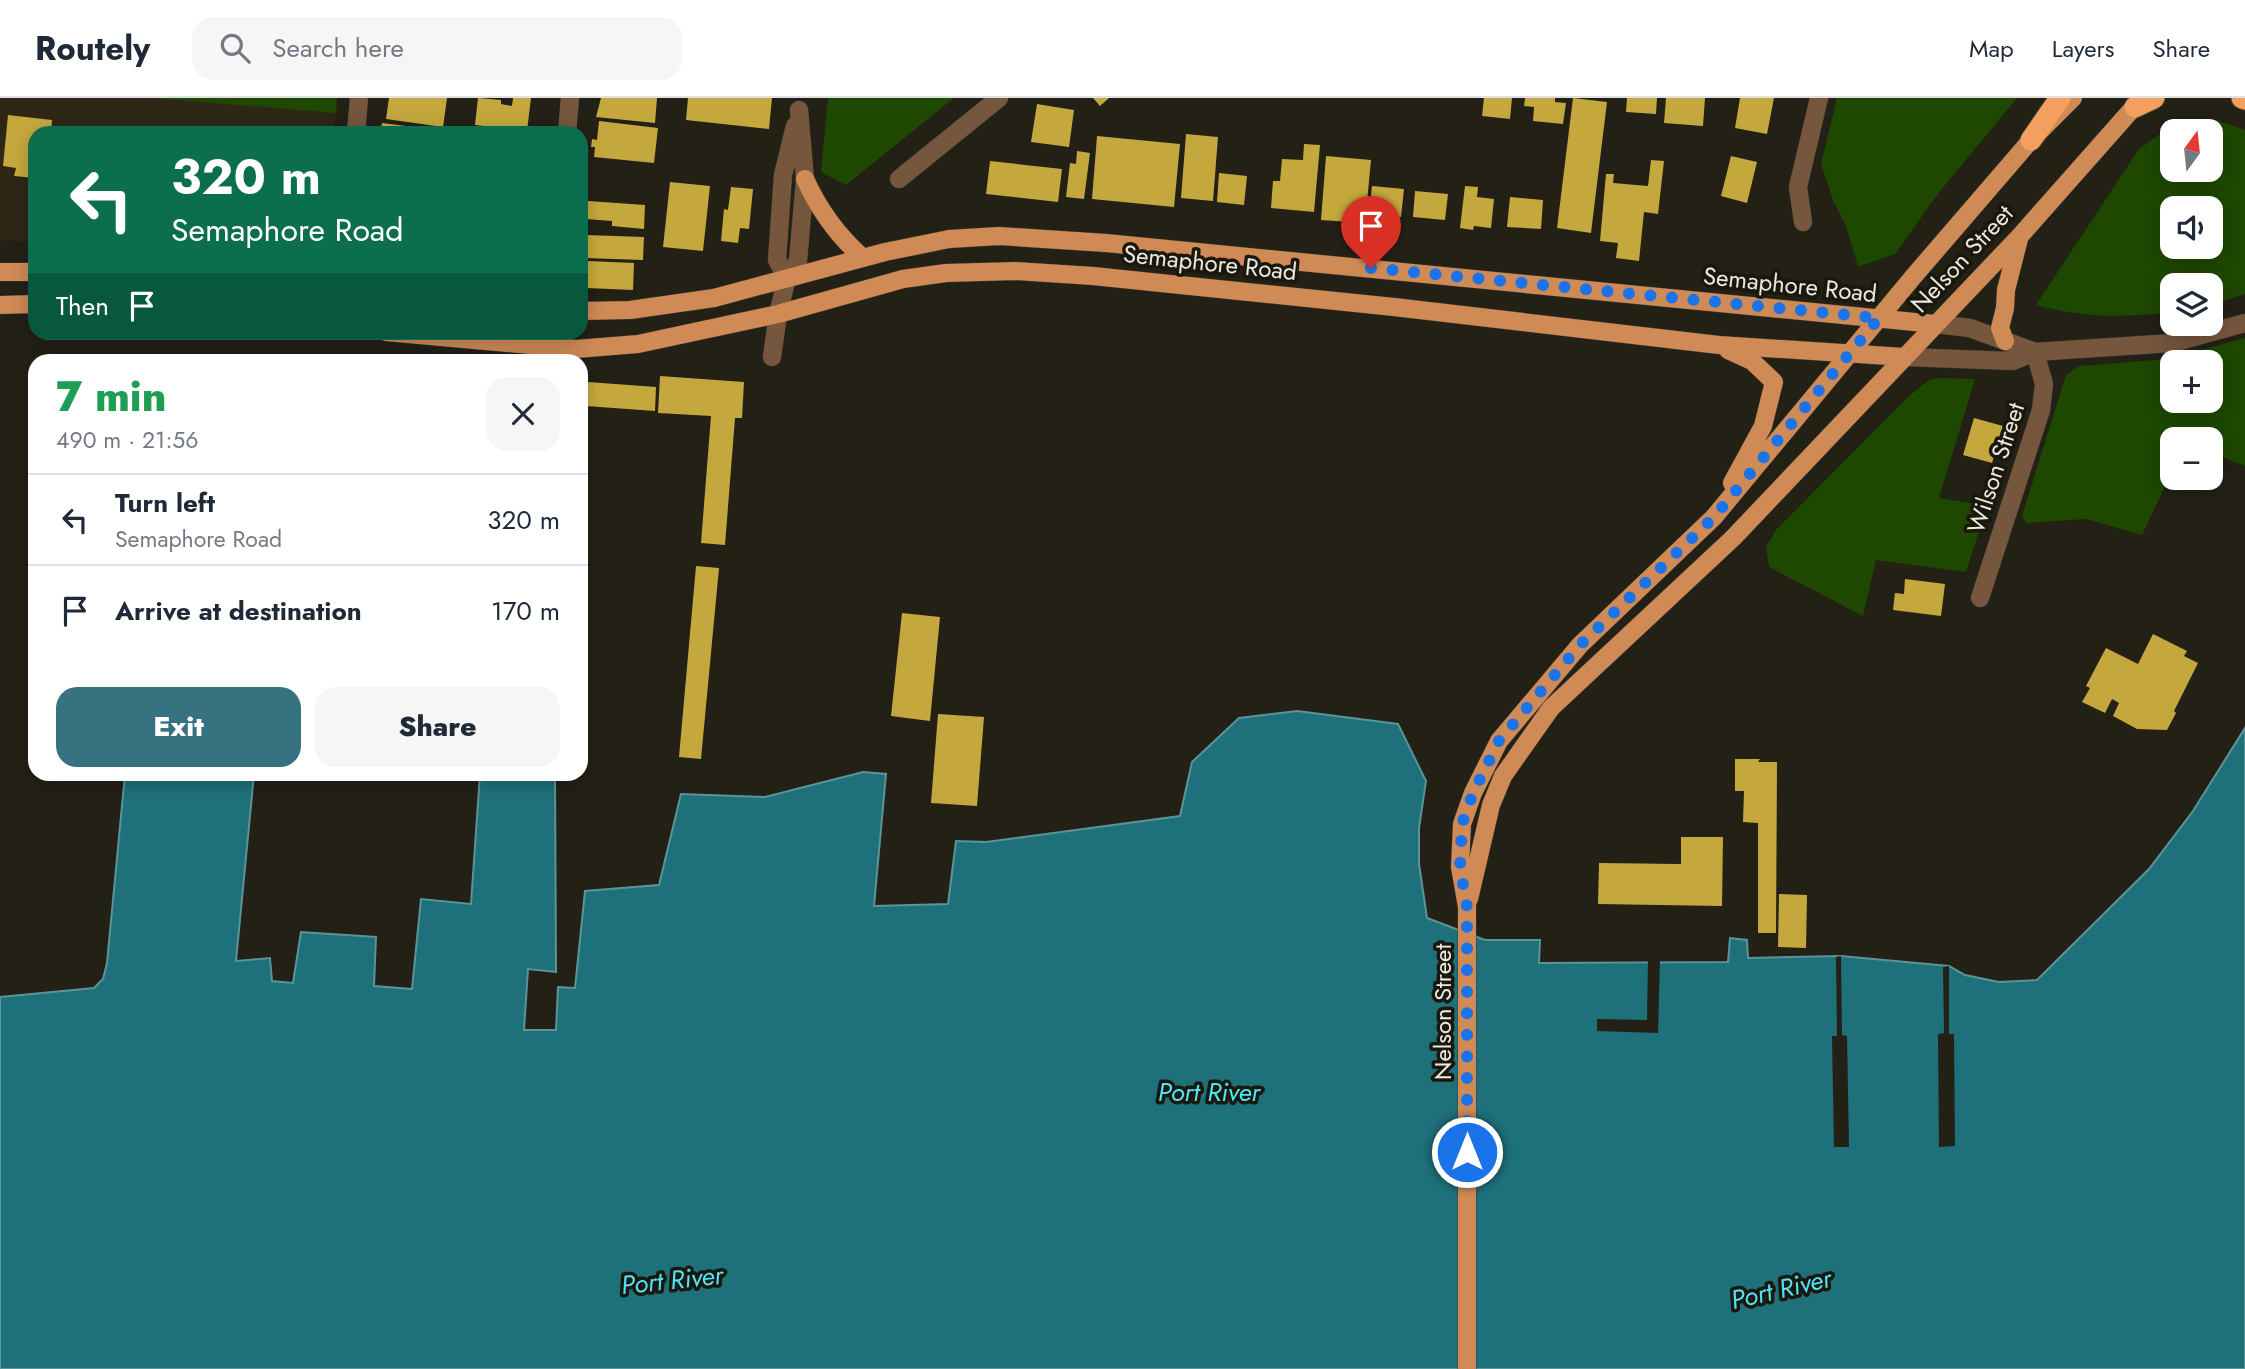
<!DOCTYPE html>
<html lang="en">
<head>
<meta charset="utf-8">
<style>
	:root { --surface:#fff; --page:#f6f6f7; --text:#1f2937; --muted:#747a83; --line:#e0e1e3; --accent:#367280 }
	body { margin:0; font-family:Jost,sans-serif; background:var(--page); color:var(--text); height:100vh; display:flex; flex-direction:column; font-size:26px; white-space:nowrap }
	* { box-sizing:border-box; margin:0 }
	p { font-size:23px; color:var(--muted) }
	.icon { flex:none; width:38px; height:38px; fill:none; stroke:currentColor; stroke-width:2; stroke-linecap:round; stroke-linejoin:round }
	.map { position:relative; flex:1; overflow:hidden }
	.panel { position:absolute; left:28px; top:256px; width:560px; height:427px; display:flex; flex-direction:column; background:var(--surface); border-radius:21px; box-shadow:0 4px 18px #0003 }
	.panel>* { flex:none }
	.banner { position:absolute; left:28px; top:28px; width:560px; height:214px; border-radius:21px; box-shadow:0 4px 18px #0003; background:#0b6e4f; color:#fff; overflow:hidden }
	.needle { width:46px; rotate:15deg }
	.tools { position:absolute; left:2160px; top:21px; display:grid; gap:14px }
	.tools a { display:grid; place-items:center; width:63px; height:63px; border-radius:14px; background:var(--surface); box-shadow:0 4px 18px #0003; font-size:35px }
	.pin { position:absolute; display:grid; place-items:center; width:60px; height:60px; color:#fff; margin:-72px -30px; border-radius:50% 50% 50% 0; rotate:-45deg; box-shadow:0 0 7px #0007 }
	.pin .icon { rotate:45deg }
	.me { position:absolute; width:77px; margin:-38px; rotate:0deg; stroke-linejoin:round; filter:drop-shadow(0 0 5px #0008) }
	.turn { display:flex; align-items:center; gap:24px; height:147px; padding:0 28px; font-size:32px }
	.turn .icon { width:91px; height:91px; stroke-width:2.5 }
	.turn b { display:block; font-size:49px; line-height:60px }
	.then { display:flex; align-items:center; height:66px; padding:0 28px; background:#0003; gap:14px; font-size:26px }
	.round { display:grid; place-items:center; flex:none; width:74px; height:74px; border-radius:21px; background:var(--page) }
	.head { display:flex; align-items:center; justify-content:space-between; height:119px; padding:0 28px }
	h1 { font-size:42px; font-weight:800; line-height:52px; color:#1e9e55 }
	.cta { display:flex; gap:14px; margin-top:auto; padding:14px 28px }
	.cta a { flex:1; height:80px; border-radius:21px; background:var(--accent); color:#fff; font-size:28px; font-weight:800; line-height:80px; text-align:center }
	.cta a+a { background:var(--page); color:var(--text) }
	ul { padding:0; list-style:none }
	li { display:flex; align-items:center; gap:21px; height:91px; padding:0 28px; border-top:2px solid var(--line) }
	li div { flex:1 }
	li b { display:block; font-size:26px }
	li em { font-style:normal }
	header { display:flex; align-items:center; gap:42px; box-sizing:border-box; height:98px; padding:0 35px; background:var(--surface); border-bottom:2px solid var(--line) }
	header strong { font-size:33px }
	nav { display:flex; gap:38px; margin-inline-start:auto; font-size:24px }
	.search { width:490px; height:63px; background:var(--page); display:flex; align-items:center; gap:18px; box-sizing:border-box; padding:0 24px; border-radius:21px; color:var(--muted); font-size:26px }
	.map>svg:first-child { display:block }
	.education { fill:#2e2716 }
	.green { fill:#1e4800; fill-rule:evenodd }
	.water { fill:#1e707a; stroke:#5b9499; stroke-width:2 }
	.pier { fill:#232016 }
	.building { fill:#c5a83d }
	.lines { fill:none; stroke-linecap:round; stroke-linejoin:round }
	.minor-casing { stroke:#3f3c32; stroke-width:19 }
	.major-casing { stroke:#3f3c32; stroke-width:19 }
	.highway-casing { stroke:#3f3c32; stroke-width:23 }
	.minor { stroke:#77563e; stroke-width:18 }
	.major { stroke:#cf8a56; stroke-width:18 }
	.highway { stroke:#f29f5f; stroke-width:21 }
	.route { stroke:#1a73e8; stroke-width:12; stroke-dasharray:0 21.6 }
	.labels { text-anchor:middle; stroke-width:7; stroke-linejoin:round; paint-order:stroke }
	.street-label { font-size:24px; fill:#eae8e1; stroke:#1a170d }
	.water-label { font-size:26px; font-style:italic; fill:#4fe4f7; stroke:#1a170d }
</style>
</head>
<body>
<header>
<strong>Routely</strong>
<div class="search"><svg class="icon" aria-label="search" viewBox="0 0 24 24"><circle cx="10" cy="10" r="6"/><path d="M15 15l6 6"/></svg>Search here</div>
<nav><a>Map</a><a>Layers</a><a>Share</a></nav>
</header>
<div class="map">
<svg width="2245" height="1271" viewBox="0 0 2245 1271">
	<rect width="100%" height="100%" fill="#232016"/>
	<path class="education" d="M0,0h337l-3,35h-299v110l-35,-3z"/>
	<path class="green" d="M154,0h183l-1,15z
		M828,0h126l-108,87 -25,-13z
		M1837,0h180l-80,97 -42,59 -37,13 -12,-41 -13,-26 -12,-36z
		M2216,22l29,10v164l-35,11v-20h-38v27c-50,6 -88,6 -136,-7l103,-156 39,-28zM2210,33v39h-38v-39zM2210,110v39h-38v-39z
		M2245,240v128l-35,-14v-13h-38v33l-30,63 -56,-16 -60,4 -4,-7 44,-141 13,-9 89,-7zM2210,264v39h-38v-39z
		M1941,280l34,1 -36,119 48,8 -21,66 -90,-12 -13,56 -94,-49 -3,-20 10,-17 134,-135 19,-15z"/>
	<path class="water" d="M1297,613l101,13 28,57 -7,47v36l8,54 58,22h55l-1,23 189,-1 2,-24 17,2 1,18 93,-2 108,10 16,9 34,7 38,-2 112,-111 44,-58 52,-83v641h-2245v-372l94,-9 9,-9 4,-16 18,-189h129l-18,187 34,-3 2,23 21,2 8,-51 75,5 -2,49 38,3 9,-90 50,5 9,-130h75l1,198 -28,-3 -4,61h32l2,-43 17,1 10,-97 74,-6 22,-91 84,3 98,-25 23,2 -12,132 74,-2 8,-63 30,1 194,-26 12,-54 47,-44z"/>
	<path class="pier" d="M1841,858l1,79 5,1 2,111h-15l-2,-111h5l-1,-79z
		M1648,861h12l-2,74 -61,-2v-12l50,1z
		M1949,868v68h5l1,112 -16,1 -1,-113 6,-1 -1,-66z"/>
	<path class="building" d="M389,0h58l-4,29 -57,-8z
		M478,0l23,2v4l11,2 1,-8h18l-4,33 -52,-6z
		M601,0h56l-2,25 -59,-6z
		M688,0h84l-3,31 -83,-9z
		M1093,0h16l-9,8z
		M1484,0h28l-2,21 -28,-3z
		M1525,0h30v4l11,1 -3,21 -30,-3 1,-14 -10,-1z
		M1573,0l34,4 -16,131 -34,-5z
		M1627,0h30l-1,16 -30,-2z
		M1666,0h39l-2,28 -39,-3z
		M1740,0h34l-7,36 -32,-6z
		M1037,6l37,6 -5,37 -38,-5z
		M8,17l44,5 -1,13h-16v45l-21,-2 2,-8 -13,-2z
		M599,23l59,7 -4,35 -60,-6 1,-10h-4l1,-8 5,1z
		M382,25l64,8v2h-66z
		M127,30l33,3v2h-33z
		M1186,36l32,3 -5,64 -32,-3z
		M1097,38l83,8 -6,63 -82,-8z
		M1304,46l16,1 -6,67 -43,-4 2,-27h7l2,-22 21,1z
		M1077,53l13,2 -6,46 -18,-2 4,-34 6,1z
		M1326,58l45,4 -6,63 -44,-3z
		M1731,58l26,6 -10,41 -26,-7z
		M1651,62l13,1 -6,53 -14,-2 -5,49 -23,-3 2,-15 -18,-2 6,-67h8l-1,9 35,3z
		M990,63l72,8 -4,33 -72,-8z
		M1219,75l28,3 -3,29 -27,-3z
		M670,84l40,4 -7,65 -40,-4z
		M1372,88l32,3 -3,28 -32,-3z
		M1465,88l13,1 -1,10 17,2 -3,29 -17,-2 -1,4 -13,-2z
		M731,89l22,2 -4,40 -9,-1 -2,15 -17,-2 3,-32 4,1z
		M1415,93l33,3 -3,26 -32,-3z
		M1510,99l33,3 -2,29 -34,-2z
		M588,103l57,4 -1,24 -32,-3v-5l-26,-2z
		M586,137l58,2 -1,23 -58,-2z
		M588,163l46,2 -1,27 -46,-2z
		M660,278l84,6 -2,36h-7l-10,127 -24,-2 10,-127 -53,-3z
		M588,284l68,5 -1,24 -69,-5z
		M1974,320l29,8 -11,37 -29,-8z
		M696,468l23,2 -18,191 -22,-2z
		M1905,481l40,5 -4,32 -48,-6 2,-17 9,1z
		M902,515l38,4 -10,104 -39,-5z
		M2153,536l34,17 -3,5 14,7 -24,48 2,2 -9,17 -30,-1 -24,-13 6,-13 -7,-4 -7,14 -23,-11 8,-14 -4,-2 20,-38 32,16z
		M938,616l46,3 -7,89 -46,-3z
		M1735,661h25l-2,3h19l-1,171h-18v-110l-15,-1 1,-31h-9z
		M1681,739h42l-1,69 -124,-2 1,-41 82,1z
		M1779,796l28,1 -1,53 -28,-1z"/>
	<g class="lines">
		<defs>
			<path id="minor" d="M356,35l3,-35
				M567,35l3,-35
				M899,81l100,-81
				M1803,124l-5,-35 21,-89
				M787,180l-10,-18 6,-85 12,-49
				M1935,226l35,4 65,24
				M772,259l6,-43 9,-36 11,-17 7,-82 -6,-69
				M1904,259l109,4 22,-9 137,-9 73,-20
				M1980,500l61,-188 3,-26 -9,-32"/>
			<path id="major" d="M805,81c14,31 33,57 58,79
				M0,174h35
				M0,207l35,-1
				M581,213l49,-1 84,-12 171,-46 64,-13 50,-3 107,7 829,81
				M386,234l190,17 62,-5 140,-30 125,-35 43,-6 69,-2 78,5 301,31 325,38 185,12
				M2005,243l-5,-13 5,-20 1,-18 13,-51
				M1728,252l24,11 22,21 -11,44 -31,57
				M1469,801l22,-94 12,-29 48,-68 182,-170 287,-302 122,-138
				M1467,1271v-462l-7,-40 2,-43 11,-31 26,-52 81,-96 134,-128 199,-240 118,-137 42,-42"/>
			<path id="highway" d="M2242,0l3,1
				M2135,9l19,-9
				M2031,42l29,-42"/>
		</defs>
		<use href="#minor" class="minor-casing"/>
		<use href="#major" class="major-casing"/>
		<use href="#highway" class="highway-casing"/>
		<use href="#minor" class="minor"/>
		<use href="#major" class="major"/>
		<use href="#highway" class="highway"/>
	</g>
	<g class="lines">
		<path class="route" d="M1371,170l508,50 -165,199 -134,128 -81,96 -26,52 -11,31 -2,43 7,40v245"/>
	</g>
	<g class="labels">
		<g class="street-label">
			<text transform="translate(1962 161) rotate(-47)" y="8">Nelson Street</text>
			<text transform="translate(1210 165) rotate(6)" y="8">Semaphore Road</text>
			<text transform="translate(1790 187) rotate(6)" y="8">Semaphore Road</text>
			<text transform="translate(1996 370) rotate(-72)" y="8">Wilson Street</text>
			<text transform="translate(1443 914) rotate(-90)" y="8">Nelson Street</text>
		</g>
		<g class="water-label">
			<text x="1209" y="1003">Port River</text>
			<text transform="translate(672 1182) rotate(-6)" y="9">Port River</text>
			<text transform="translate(1781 1191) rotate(-13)" y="9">Port River</text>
		</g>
	</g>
</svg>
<div class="tools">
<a><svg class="needle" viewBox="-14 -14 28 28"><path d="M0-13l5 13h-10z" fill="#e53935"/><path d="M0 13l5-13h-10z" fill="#747a83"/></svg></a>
<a><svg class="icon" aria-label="sound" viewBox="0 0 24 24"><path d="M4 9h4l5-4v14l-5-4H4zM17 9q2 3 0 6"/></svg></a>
<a><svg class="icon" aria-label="layers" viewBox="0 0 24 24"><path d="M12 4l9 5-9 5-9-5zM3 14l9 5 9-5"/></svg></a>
<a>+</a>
<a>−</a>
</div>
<div class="pin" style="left:1371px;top:170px;background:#d93025"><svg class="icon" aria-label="arrive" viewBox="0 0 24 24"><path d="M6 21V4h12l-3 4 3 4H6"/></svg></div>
<svg class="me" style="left:1467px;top:1054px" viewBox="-20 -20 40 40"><circle r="17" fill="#1a73e8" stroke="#fff" stroke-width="3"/><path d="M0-11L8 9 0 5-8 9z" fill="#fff"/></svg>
<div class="banner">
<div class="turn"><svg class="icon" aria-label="left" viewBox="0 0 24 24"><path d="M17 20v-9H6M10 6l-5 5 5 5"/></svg><div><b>320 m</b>Semaphore Road</div></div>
<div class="then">Then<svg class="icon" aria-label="arrive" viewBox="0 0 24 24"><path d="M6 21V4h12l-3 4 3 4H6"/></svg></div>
</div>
<section class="panel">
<div class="head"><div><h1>7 min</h1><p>490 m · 21:56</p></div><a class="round"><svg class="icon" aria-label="close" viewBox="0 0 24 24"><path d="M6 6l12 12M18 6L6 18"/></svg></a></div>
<ul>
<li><svg class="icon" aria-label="left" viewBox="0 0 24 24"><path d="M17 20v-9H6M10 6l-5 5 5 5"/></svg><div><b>Turn left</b><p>Semaphore Road</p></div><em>320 m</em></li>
<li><svg class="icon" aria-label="arrive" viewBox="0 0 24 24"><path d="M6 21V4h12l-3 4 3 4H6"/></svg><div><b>Arrive at destination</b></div><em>170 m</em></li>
</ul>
<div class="cta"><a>Exit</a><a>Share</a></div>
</section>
</div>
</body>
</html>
